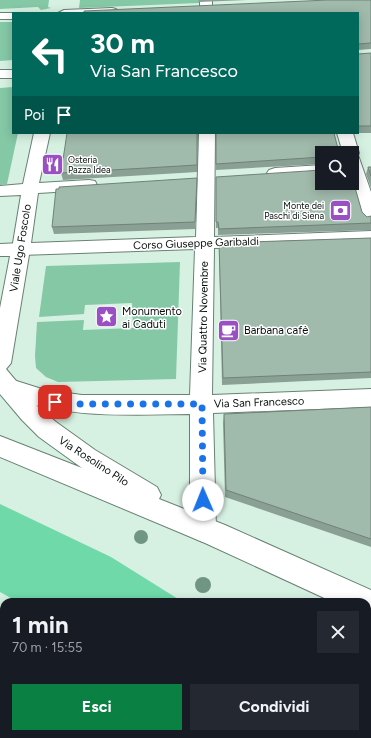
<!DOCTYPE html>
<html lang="it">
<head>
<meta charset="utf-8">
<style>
	:root { --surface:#171b24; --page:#242831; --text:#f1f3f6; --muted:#9ea1a6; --accent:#0b8043 }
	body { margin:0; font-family:Figtree,sans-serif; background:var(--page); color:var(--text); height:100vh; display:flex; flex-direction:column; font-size:15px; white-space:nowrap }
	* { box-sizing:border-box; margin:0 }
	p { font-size:13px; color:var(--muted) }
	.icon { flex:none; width:22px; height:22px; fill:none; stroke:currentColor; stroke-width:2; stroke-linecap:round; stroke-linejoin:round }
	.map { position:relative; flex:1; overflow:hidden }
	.side { position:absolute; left:0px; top:598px; width:371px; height:140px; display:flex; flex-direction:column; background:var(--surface); border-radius:12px 12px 0 0; box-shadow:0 2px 10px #0003 }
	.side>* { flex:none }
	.hud { position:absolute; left:12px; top:12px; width:347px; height:122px; border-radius:0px; box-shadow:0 2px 10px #0003; background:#00695c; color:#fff; overflow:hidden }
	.controls { position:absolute; left:315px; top:146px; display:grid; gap:8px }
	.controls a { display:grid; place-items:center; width:44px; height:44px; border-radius:0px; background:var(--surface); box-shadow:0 2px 10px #0003; font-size:20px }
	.pin { position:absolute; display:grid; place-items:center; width:34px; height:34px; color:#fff; margin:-17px; border-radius:8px; box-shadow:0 2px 6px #0006 }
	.me { position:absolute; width:44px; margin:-22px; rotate:359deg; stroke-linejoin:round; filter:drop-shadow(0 0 3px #0008) }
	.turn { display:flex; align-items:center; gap:14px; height:84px; padding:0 12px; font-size:18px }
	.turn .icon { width:52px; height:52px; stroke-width:2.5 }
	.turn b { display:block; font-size:28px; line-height:34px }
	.then { display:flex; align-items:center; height:38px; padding:0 12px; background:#0003; gap:8px; font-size:15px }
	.round { display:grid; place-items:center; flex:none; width:42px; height:42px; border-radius:0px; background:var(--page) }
	.summary { display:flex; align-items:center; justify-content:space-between; height:68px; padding:0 12px }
	h1 { font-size:24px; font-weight:700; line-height:30px }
	.cta { display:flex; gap:8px; margin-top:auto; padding:8px 12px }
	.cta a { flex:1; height:46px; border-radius:0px; background:var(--accent); color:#fff; font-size:16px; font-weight:700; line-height:46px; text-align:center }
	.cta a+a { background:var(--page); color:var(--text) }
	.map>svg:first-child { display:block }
	.green { fill:#84c8a6 }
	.water { fill:#70d9a9 }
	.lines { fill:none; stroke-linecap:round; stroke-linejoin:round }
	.minor-casing { stroke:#698174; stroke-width:2 }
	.tertiary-casing { stroke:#698174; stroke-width:2 }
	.minor { fill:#fff; fill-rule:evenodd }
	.tertiary { fill:#fff; fill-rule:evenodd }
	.tree { fill:#719583 }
	.wall { fill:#8aa094 }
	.shaded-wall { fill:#708278 }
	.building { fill:#a0baac; stroke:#708278 }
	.route { stroke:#1a73e8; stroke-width:7; stroke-dasharray:0 12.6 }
	.labels { text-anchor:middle; stroke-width:3; stroke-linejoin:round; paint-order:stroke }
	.far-poi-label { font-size:9px; fill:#050e09; stroke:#fff; text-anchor:start }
	.street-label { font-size:11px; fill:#050e09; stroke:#fff }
	.poi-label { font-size:11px; fill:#050e09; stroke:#fff; text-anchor:start }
</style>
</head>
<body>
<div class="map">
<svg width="371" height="738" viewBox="0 0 371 738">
	<rect width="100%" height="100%" fill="#d6f1e2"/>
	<path class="green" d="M0,0h49l-1,7 3,1 -10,2 -3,-3 -38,2z
		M80,0h119v3l-120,5z
		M0,22h13v38l-13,1z
		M13,87v46h5l-11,51 -7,1v-97z
		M180,262l-4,117 -118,3 -12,-5 -10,-9 -1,-12 2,-34 47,-2 -1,10 50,-2 -1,-25 -47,2 -1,9 -45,3 7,-51z
		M0,616l4,3 -1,96 2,23h-5z"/>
	<path class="water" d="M0,504l111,53 72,45h-165l-18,-10z
		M367,711l4,2v25h-264l-1,-4h261z"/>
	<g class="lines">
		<defs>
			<path id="minor" d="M200,0h12v13h-12z
				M112,8l4,1 2,2 -2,2h-58l6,-3z
				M0,13h15h-2v6h-13z
				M0,70h13v8h-13z
				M34,133h16l-11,50 50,-3 6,1 2,4 -2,4 -6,1 -51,3 -7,50 165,-6 3,-104h16l-1,104 157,-6v12l-157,5 -2,147 159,-6v18l-158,6 3,116 -4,9 -9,4 -9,-4 -4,-9v-115c-69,1 -125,5 -190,-20v-14l7,-2 38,12 37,5h108l5,-146 -174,6 -7,-2 -2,-4 9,-54 -21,1v-10l23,-2z
				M337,133h16l6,20 -1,2 13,37v31l-6,-1 -3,-4 -10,-35v-30h-9z
				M322,165v10l-47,3 -6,-2 -2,-3 2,-3 6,-2z"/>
			<path id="tertiary" d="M21,243l7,2 2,4 -19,114 -5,6 32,38 18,15 39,28 62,37 4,8 -2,4 66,26 146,65v24l-4,2v-14h-34l-128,-59 -205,-86v-21l82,32 -43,-31 -17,-17 -22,-26v-86l10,-52h-10v-12z"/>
		</defs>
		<use href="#minor" class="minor-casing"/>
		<use href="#tertiary" class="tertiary-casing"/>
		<use href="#minor" class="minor"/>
		<use href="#tertiary" class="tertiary"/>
	</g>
	<g class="tree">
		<circle cx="141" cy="537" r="7"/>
		<circle cx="203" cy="585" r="8"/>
	</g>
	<path class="wall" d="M198,0h49l-48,2z
		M371,0v49l-13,1v4l13,-1v80h-13v-120z
		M198,133l-1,39 -134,8 -2,-7z
		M216,133l106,20v11l-106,6z
		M368,167h3v21l-5,-14z
		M216,177h136l10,35 5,5 4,-1v14l-153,5v-7h-2z
		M197,178l-2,51 -141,5 -2,-7z
		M371,238v140l-149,7 -3,-136v-6z
		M371,407v140l-146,-50 -2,-74 1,-9z"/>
	<path class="shaded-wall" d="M69,734h3l1,4h-3z"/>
	<path class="building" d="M328,0h43v43l-13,1v10l13,-1v73h-13v-113h-274v-2z
		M67,133h130v32l-136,8z
		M216,133h118l5,20h-17v4l-106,7z
		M368,167h3v9z
		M352,168v9l10,35 5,5 4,-1v7l-152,6 -1,-7h-2v-45l106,-7v13h30z
		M197,178l-2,44 -143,5 4,-38h3v-2z
		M371,238v134l-148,6 -4,-135z
		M371,407v132l-145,-49 -2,-76z
		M6,734h63l1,4h-63z"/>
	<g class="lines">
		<path class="route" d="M55,402l25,2h122l1,96"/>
	</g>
	<defs>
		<symbol id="restaurant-square" viewBox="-11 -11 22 22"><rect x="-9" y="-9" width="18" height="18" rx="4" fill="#9a50c2" stroke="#fff"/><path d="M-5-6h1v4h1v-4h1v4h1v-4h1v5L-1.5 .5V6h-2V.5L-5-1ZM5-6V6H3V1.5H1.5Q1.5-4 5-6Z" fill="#fff"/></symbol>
		<symbol id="bank-square" viewBox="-11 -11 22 22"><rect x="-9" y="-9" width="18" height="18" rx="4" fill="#9a50c2" stroke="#fff"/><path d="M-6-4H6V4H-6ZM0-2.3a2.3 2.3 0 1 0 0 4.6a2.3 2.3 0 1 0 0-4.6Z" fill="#fff"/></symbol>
		<symbol id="sight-square" viewBox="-11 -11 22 22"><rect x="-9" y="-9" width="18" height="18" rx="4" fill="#9a50c2" stroke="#fff"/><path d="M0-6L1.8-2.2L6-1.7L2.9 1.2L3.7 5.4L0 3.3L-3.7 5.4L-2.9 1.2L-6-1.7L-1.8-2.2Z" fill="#fff"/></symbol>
		<symbol id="cafe-square" viewBox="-11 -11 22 22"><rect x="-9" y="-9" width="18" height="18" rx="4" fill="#9a50c2" stroke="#fff"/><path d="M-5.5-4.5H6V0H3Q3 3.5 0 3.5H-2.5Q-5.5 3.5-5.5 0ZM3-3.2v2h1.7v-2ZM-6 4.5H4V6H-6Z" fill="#fff"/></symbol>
	</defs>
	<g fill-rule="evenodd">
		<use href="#restaurant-square" x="40" y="152" width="25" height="25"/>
		<use href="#bank-square" x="328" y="198" width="25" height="25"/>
		<use href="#sight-square" x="94" y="304" width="25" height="25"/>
		<use href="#cafe-square" x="216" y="318" width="25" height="25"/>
	</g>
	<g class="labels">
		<g class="far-poi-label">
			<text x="68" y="163">Osteria<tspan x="68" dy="10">Pazza Idea</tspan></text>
			<text x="324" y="209" text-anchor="end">Monte dei<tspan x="324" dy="10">Paschi di Siena</tspan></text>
		</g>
		<g class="street-label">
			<text transform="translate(196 243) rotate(-2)" y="4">Corso Giuseppe Garibaldi</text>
			<text transform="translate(20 248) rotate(-81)" y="4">Viale Ugo Foscolo</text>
			<text transform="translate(203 317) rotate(-89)" y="4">Via Quattro Novembre</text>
			<text transform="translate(259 402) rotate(-2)" y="4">Via San Francesco</text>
			<text transform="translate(94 461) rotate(33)" y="4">Via Rosolino Pilo</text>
		</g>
		<g class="poi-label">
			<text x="122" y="315">Monumento<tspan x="122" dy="13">ai Caduti</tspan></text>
			<text x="244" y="334">Barbana cafè</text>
		</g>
	</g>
</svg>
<div class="controls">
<a><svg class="icon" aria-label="search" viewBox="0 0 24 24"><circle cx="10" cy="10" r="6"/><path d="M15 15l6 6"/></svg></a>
</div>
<div class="pin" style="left:55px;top:402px;background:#d93025"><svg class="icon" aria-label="arrive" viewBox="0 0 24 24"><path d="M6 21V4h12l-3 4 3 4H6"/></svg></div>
<svg class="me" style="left:203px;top:500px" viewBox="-20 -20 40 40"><circle r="19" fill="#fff"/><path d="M0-13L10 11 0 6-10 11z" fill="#1a73e8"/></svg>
<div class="hud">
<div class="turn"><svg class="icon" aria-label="left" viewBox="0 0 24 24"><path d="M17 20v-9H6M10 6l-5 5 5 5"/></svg><div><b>30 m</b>Via San Francesco</div></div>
<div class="then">Poi<svg class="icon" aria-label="arrive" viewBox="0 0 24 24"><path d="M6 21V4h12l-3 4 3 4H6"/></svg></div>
</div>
<section class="side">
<div class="summary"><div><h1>1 min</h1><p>70 m · 15:55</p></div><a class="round"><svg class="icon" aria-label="close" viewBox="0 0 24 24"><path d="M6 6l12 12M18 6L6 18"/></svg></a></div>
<div class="cta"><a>Esci</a><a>Condividi</a></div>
</section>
</div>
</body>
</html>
